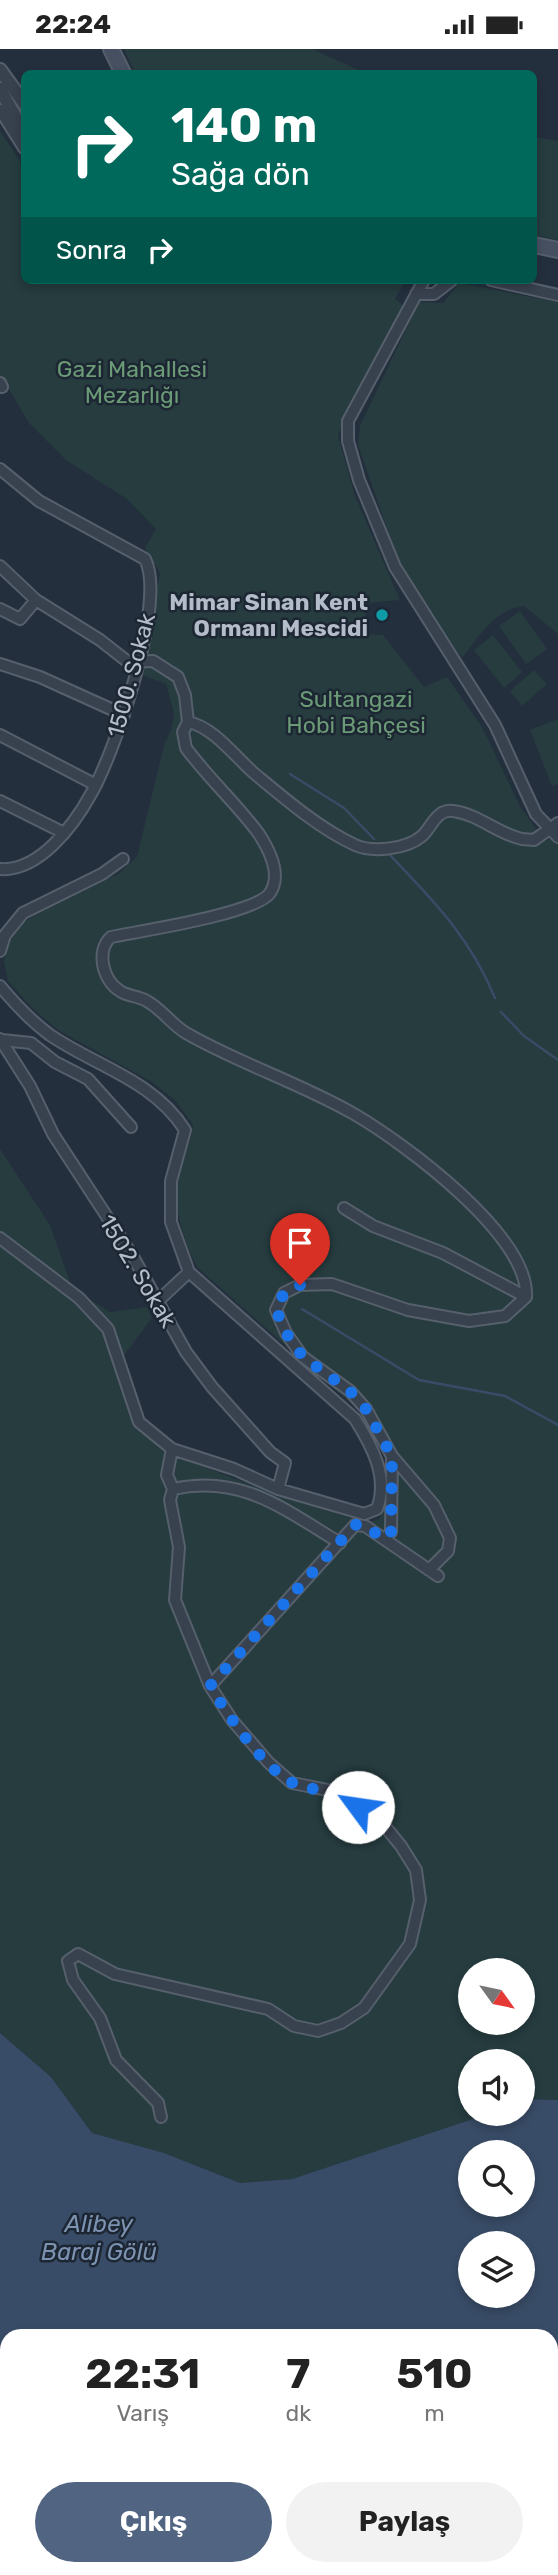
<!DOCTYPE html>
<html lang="tr">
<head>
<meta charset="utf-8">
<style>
	:root { --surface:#fff; --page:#f2f2f2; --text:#222; --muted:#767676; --accent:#516482 }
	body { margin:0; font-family:Rubik,sans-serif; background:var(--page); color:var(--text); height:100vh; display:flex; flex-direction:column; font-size:26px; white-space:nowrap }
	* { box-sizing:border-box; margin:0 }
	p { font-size:23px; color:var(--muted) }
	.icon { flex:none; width:38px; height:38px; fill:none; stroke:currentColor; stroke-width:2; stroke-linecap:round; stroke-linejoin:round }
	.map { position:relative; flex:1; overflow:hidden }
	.drawer { position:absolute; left:0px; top:2280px; width:558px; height:247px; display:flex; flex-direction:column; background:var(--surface); border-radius:21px 21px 0 0; box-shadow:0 4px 10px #0003 }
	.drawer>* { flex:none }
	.top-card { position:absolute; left:21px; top:21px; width:516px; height:214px; border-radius:10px; box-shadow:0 4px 10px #0003; background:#00695c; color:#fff; overflow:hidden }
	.needle { width:46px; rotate:123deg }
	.controls { position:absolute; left:458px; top:1909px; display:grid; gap:14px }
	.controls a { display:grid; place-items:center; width:77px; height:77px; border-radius:50%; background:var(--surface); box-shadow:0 4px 10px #0003; font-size:35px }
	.pin { position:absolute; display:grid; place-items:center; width:60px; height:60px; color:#fff; margin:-72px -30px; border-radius:50% 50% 50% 0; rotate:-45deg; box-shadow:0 0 7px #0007 }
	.pin .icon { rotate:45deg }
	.me { position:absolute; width:77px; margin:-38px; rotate:301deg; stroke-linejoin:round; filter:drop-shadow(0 0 5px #0008) }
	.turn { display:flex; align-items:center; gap:24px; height:147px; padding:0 35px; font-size:32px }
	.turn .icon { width:91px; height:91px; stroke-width:2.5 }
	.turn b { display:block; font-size:49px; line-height:60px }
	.then { display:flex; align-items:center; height:66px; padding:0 35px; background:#0003; gap:14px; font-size:26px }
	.eta { display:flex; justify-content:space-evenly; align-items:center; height:119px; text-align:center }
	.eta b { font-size:42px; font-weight:700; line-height:49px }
	.action { display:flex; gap:14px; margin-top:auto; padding:14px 35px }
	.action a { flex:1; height:80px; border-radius:42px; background:var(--accent); color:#fff; font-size:28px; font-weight:700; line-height:80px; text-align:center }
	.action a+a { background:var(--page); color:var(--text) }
	.status { display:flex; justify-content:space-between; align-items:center; height:49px; padding:0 35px; background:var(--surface); direction:ltr }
	.status svg { height:19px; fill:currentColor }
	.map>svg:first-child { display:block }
	.green { fill:#263c3f; fill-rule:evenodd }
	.water { fill:#394c67; fill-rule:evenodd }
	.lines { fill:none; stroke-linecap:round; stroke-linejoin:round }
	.stream { stroke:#394c67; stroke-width:2.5 }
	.minor-casing { stroke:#565f6c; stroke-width:14 }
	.tertiary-casing { stroke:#565f6c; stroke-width:16 }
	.secondary-casing { stroke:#565f6c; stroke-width:18 }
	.minor { stroke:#38414e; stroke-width:10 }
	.tertiary { stroke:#38414e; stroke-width:12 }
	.secondary { stroke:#465061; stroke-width:14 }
	.route { stroke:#1a73e8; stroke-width:12; stroke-dasharray:0 21.6 }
	.culture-dot { fill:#0f9aa8; stroke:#1d2633; stroke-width:2.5 }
	.labels { text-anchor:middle; stroke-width:5; stroke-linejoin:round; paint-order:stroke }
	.park-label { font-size:23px; fill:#6b9a76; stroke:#1d2633 }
	.poi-label { font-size:23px; font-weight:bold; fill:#b4bcc9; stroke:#1d2633; text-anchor:end }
	.street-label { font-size:23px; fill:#b4bcc9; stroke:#1d2633 }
	.water-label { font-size:24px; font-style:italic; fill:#7c92b1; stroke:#1d2633 }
</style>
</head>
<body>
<div class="status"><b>22:24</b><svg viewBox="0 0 49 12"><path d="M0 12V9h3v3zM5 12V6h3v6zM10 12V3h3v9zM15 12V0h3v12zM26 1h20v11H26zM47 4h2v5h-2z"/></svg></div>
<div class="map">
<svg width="558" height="2526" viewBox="0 0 558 2526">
	<rect width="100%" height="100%" fill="#242f3e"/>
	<path class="green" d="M124,0h188l53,24h-230z
		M0,82l24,36v113h381l-10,19 10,8 -53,95 -14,34 17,60 45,104 -33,3 -5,31 21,1 41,52 23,-10 35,50 39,81 24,33 13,-7v1266l-35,-1v-38h-52v53h17l-196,65 -52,4 -76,-30 -72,-20 -41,-56 -51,-44v-884l50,76 22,63 38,24 37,-5 5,11 -34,45 16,60 30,29 114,43 88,28 13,-4c23,-33 3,-74 -16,-105l-166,-147c-14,-27 -26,-65 -18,-95 5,-16 12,-31 14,-47l-17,-24 -24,-19 -94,-52 -26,-22 -24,-27 -4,-21 9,-30 25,-17 80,-39 19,-17 27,-112 8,-17 2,-15 -8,-29 -26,-10 20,-101 -15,-25 11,-19 -29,-30 -61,-39 -37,-37 -29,-49zM471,1922h52v52h-52z
		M534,88l24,4v99l-24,-5z
		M459,234l99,19v332l-34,-28c-28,2 -46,32 -62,52l-37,-52 -28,-49 -39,-112 2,-19 59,-124 24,1z
		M520,562l27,38 -21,15 -27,-38z
		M493,586l29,37 -18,16 -30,-38z
		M534,621l13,14 -25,22 -12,-15z
		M558,670v65l-6,2 -22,-56z"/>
	<path class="water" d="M0,1984l51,44 41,56 72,20 76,30 52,-4 196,-65h35v-15l35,1v453l-7,4v-221h-544v233h528l-9,6h-526zM471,2104h52v52h-52zM471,2194h52v53h-52z"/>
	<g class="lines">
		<path class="stream" d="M290,725l54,34 30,31
			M388,804c45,47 82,84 107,145
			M501,963l23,24 34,24
			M302,1260l117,71 86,16 53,29"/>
		<defs>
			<path id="minor" d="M0,61l24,38
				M424,231l-76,141v20l11,39 36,87 100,158 41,89 22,23
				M491,231l67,15
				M416,245h18l18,-14
				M0,334l2,4
				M0,420l39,32 106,58c22,42 -30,193 -54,235 -17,31 -52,78 -91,75
				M0,517l36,34 64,40 28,22 25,-1 25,16 7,18 3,27 -5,10 3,16c22,30 51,56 73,86 11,17 23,41 11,59 -15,21 -130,38 -159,44 -15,13 -9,43 9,54 7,5 17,5 25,9 16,8 26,24 41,33 54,31 114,50 168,81 50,29 176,122 172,183l-21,19 -36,5 -61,-11 -76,-26 -32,1 -16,8 -8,17 10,23 17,24 47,34 16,18 26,47 42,49 16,33 -2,13 -19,19
				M0,560l20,10 16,-19
				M0,615l40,13 84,38
				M188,673c26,5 48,36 67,52 30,25 65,55 100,71 18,8 52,4 67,-9 10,-9 14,-27 31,-25 25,3 45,23 69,28l12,1 24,-17
				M0,686l96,50
				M0,752l64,32
				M0,902l5,-16 18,-22 79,-39 21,-15
				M0,937c15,18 31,35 50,49 47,32 103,45 135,95l-14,51v41l18,50 166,147c17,27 34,58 22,90l-13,5 -86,-25 -44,-20 -62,-20 -33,-27 -31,-93 -29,-31 -79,-60
				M0,990l30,47 23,48 79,121 54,97 26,35 58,65 15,11 -7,26
				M2,991l29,3 24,19 33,17 43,48
				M344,1159l29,18 70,27 83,44
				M158,1252l31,-29
				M172,1400l-5,26 6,14
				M385,1490l6,-7 1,-76
				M340,1494c-56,-34 -99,-69 -167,-54l-3,11 9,47 -4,53 35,86 22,34 37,43 23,20 51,10
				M210,1637l145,-161 10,1 73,50
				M333 1756a12 12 0 1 1 24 0a12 12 0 1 1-24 0Z
				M161,2068l-3,-14 -42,-43 -16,-42 -27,-38 -5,-19 10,-7 37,20 153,35 26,17 24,5 23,-8 23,-15 46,-64 10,-44 -4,-30 -15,-24 -22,-27 -22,-13"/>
			<path id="tertiary" d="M0,21l24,33
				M0,40l24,44"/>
			<path id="secondary" d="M111,0l12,24
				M534,196l24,5"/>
		</defs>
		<use href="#minor" class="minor-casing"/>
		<use href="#tertiary" class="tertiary-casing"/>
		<use href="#secondary" class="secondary-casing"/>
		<use href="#minor" class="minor"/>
		<use href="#tertiary" class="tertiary"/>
		<use href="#secondary" class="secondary"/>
	</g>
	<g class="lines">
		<path class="route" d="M300,1236l-16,8 -8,17 10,23 17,24 47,34 16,18 26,47 -1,76 -6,7 -24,-15 -6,1 -145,161c19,30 50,78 81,96 15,8 42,9 59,12l8,13"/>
	</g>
	<circle class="culture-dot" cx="382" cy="566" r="7"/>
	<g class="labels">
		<g class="park-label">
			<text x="132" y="328">Gazi Mahallesi<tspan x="132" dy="26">Mezarlığı</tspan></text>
			<text x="356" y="658">Sultangazi<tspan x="356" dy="26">Hobi Bahçesi</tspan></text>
		</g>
		<g class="poi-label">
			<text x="368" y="561">Mimar Sinan Kent<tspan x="368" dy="26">Ormanı Mescidi</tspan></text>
		</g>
		<g class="street-label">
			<text transform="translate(131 626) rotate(-75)" y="8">1500. Sokak</text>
			<text transform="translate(138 1222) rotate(59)" y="8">1502. Sokak</text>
		</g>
		<g class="water-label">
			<text x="99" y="2183">Alibey<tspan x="99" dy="28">Baraj Gölü</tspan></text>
		</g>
	</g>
</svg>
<div class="controls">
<a><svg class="needle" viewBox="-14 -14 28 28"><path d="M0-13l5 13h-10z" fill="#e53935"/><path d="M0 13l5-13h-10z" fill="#767676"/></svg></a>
<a><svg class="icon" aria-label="sound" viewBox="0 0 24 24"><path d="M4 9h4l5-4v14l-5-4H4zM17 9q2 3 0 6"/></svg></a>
<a><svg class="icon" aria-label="search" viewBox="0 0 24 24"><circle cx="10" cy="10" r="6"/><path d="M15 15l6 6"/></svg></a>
<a><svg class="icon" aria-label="layers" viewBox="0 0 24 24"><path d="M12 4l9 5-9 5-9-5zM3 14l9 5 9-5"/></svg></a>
</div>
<div class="pin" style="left:300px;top:1236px;background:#d93025"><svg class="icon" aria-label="arrive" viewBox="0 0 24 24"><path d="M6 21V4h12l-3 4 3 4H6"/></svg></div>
<svg class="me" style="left:358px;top:1758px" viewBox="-20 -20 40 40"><circle r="19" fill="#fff"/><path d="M0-13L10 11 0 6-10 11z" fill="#1a73e8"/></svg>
<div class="top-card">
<div class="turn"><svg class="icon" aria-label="right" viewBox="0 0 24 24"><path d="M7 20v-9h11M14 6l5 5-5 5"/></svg><div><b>140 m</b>Sağa dön</div></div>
<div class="then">Sonra<svg class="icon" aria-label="right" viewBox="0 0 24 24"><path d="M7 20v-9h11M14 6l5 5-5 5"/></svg></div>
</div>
<section class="drawer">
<div class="eta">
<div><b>22:31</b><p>Varış</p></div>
<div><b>7</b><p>dk</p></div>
<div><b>510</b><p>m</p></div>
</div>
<div class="action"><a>Çıkış</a><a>Paylaş</a></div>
</section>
</div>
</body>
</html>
